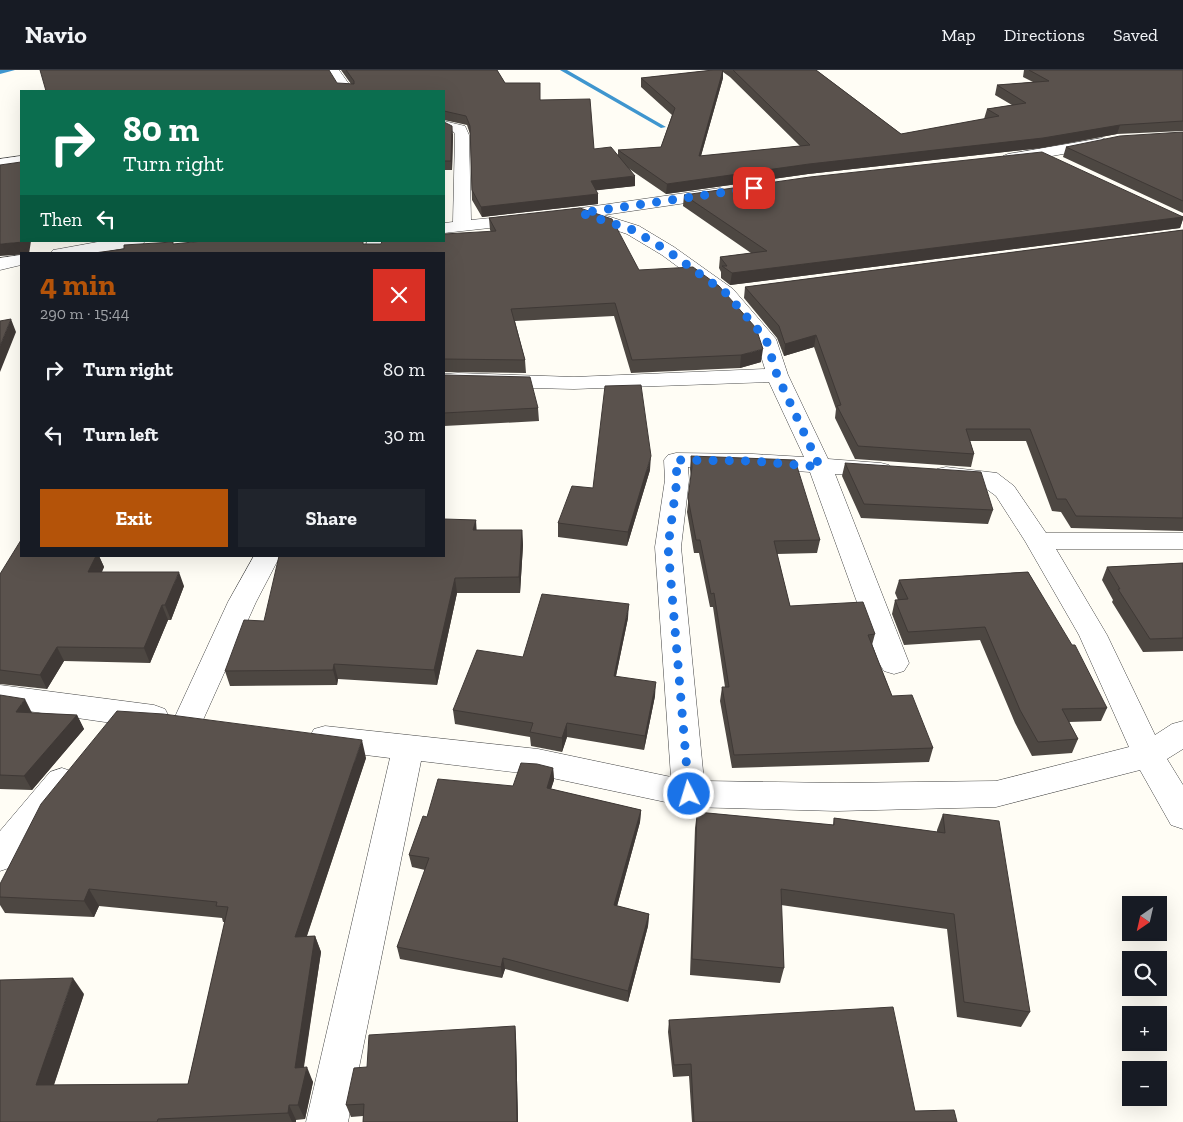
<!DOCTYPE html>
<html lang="en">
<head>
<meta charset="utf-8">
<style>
	:root { --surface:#171b24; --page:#20242c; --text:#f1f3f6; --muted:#9ea1a6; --line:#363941; --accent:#b45309 }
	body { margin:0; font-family:"Zilla Slab",serif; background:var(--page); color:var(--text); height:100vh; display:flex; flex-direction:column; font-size:19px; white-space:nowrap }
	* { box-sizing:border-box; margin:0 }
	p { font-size:16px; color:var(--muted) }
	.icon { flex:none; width:28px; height:28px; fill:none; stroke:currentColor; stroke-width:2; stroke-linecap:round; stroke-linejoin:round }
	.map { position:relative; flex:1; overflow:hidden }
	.sheet { position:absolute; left:20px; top:182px; width:425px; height:305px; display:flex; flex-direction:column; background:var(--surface); border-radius:0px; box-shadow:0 5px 20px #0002 }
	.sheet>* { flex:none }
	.guide { position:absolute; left:20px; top:20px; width:425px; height:152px; border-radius:0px; box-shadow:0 5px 20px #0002; background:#0b6e4f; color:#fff; overflow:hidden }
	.needle { width:32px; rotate:214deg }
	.fabs { position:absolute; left:1122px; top:826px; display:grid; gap:10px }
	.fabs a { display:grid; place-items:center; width:45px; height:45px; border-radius:0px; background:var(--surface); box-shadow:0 5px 20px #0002; font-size:25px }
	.pin { position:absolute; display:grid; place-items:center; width:42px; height:42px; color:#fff; margin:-21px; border-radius:10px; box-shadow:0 2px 8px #0006 }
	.me { position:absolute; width:55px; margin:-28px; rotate:355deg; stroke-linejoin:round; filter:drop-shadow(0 0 4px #0008) }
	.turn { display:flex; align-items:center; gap:18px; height:105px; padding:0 20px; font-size:22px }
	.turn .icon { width:65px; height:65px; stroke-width:2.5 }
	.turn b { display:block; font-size:35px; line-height:42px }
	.then { display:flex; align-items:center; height:48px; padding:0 20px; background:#0003; gap:10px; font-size:19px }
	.round { display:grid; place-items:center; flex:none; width:52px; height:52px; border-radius:0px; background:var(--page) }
	.head { display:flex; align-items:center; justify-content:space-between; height:85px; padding:0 20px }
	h1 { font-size:30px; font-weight:700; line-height:38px; color:var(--accent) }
	.action { display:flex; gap:10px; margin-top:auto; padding:10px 20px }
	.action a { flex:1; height:58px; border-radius:0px; background:var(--accent); color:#fff; font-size:20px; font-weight:700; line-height:58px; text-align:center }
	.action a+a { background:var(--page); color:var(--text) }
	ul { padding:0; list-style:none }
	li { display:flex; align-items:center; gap:15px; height:65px; padding:0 20px }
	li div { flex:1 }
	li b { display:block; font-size:19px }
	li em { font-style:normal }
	header { display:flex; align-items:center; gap:30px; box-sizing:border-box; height:70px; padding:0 25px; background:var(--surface); border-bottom:1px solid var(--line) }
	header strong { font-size:24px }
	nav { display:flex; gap:28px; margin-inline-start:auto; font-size:18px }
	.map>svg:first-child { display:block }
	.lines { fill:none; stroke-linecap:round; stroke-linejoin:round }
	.stream { fill:#3f96cf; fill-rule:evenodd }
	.street-casing { stroke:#444; stroke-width:1 }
	.street { fill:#fff; fill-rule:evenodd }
	.wall { fill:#4d4742; fill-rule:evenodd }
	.shaded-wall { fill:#3f3936 }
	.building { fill:#5a524d; stroke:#3f3936 }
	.route { stroke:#1a73e8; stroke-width:9; stroke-dasharray:0 16.2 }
</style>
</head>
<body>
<header>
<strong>Navio</strong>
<nav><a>Map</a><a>Directions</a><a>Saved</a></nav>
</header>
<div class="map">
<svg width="1183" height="1052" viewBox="0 0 1183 1052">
	<rect width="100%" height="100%" fill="#fffdf5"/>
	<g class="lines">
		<path class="stream" d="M0,0h15l-15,4z
			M560,0h7l99,57 -5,1z"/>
		<defs>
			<path id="street" d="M327,0h12l15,21h-14z
				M444,51l21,5 4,9 2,85 89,-9 160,-23 6,2 2,3 -2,3 -6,2 -116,17 35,11 35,21 59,42 43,50 12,36 40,84 53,4 8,2 4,5 -4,5 -8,2 -46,-3 74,189 -5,8 -10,3 -10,-3 -5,-8 -69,-191 -57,-4 -65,-1 1,13 -8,67 23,234 133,2 159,-2 133,-34 -50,-112 -54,-94 -29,-45 -15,-11 -44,-6 -3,-5 3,-5 9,-2 51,6 17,13 32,47h137v16h-127l51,86 48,100 17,-11 11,-3v28l-16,10 16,26v44l-12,-4 -31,-55 -144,37 -159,4 -148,-4 -151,-32 -117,-14 -73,361h-42l84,-364 -65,-8 -11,-3 -5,-9 5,-9 11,-3 213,23 133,28 -16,-230 10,-67 -1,-20 4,-5 8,-2 77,1 51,3 -35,-75 -195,7 -130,-3v-12l14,-1 116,4 191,-8 -9,-29 -37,-43 -57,-42 -35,-21 -47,-16 -136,15v-10l9,-1 2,-87 -1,-3 -10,-3z
				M1102,68l5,2 3,3 -3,3 -99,18 -5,-2 -3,-3 3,-3 5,-2z
				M21,86v10l-21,3v-10z
				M103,171h42l-3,4 -6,1 -44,8h-42l3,-4 6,-1z
				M367,171h18l-2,13h-18z
				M21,185v10l-21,5v-12z
				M254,486h26l-24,46 -57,127 -11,4 -11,-4 -4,-8 55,-119z
				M0,615l154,20 11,4 4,8 -4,8 -11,4 -154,-22z
				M62,698l12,4 4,9 -4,9 -62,77 -12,4v-40l50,-59z"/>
		</defs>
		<use href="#street" class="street-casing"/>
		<use href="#street" class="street"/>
	</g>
	<path class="wall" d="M341,0h156l8,13 36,17 53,49 24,6v-5l43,-3 11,-32 -31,-28v-9l72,-8h103l85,64 83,-15 3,-10 25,-4 -17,-10 2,-10 36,-3 -10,-5 1,-7h159v61l-66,3 -76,14 -233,26 -142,20 -38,-26 7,18 -39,4 2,14 -116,13 -10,-17 -2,-66 -3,-9 -23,-5v-29l-107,-8 14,1zM723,2l7,5 70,69 -99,10 22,-78z
		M444,52l9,13 -1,35h-8z
		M1183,62v81l-120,-56 3,-10z
		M684,125l499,21v3l-3,9 -450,57 -9,-7v-6l-2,-4 1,-11 31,-4 -68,-47z
		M489,148l150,52 122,92 -21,6 -109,5 -17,-57 -99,5 10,39 1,13 -82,-1v1v-119l-271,-10h208l110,-12 -1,-2z
		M1183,160v301l-112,-3 -10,-16 -9,-1 -26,-70h-56l4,13 -3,13 -116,-8 -20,-41 1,-9 -22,-62 -30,9 -7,-18 -33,-40 1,-11z
		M444,305l94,33 1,13 -95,5z
		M691,386l129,84 -3,13 -40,1 13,52 85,28 -3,11 20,51 41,52 -4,14 -197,6 -12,-67 2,-14h3l-12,-80h-3l-11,-54h-5l-7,-41 4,-35 -1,-8z
		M845,393l148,47 -5,14 -127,-6 -19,-42z
		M650,400l-23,76 -69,-9v-14l35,-35z
		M476,450v10h46l1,15 -3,48h-63l-20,92 -99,-6 -1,6 -107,1 -5,-15 39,-50 180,-65z
		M21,486h78l5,11 -2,5 82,14 -13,34h-3l-18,43 -86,-2 -17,28 -47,-5v-110z
		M1183,493v88l-40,1 -31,-50 1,-2 -11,-20 5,-13z
		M1028,502l79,136 -6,13 -32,1 9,17 -6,14 -40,3 -17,-33 -35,-83 -76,5 -12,-31 3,-14h3l-3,-7 4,-13z
		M628,548l-12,58 39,20 -11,54 -77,-13 -5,15 -31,-6 -1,-9 -75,-13 -2,-14 70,-53z
		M0,625l32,18 45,2 7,14 -52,61 -32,-1z
		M366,688l-59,178h8l6,16 -17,115 9,15 -8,37 -9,1v2h-296l84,-128 -30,91 134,-1 37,-162h-2l-1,-4 -123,-12 -5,11 -89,-4 -5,-8v-21z
		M553,698l1,12 -3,9 90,21 -1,12 -23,84 32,8 -1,12 -20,76 -123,-33 -3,9 -102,-19 -3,-12 28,-77 -13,-3 -3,-12 18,-38 86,-31z
		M697,742l136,13 1,-7 103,14v-2l6,-16 87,198 -9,15 -64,-10 -10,-88 -166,-24 3,63 -4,15 -90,-8 5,-147z
		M669,950l246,91 42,11h-265l-3,-46 -16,1 -5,-45z
		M515,956l1,12 2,84h-155v-6l-12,1 -5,-12 21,-38z"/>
	<path class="shaded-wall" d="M723,0v8l-25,88 1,-10z
		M1120,55l-3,9 -76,14 -233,26 -142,20 1,-10 142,-20z
		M452,56l1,9 -1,35 -1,-9z
		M635,106v10l-44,5v-10z
		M598,124v10l-116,13 -1,-10z
		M1183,147v2l-3,9 -450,57 2,-12z
		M25,171h6l-2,13 -29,2v-12z
		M11,249l5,13 -16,40v-26z
		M816,265l-2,12 -30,9 1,-12z
		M763,279l-2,13 -21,6 1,-13z
		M651,386l-1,14 -23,76 1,-14z
		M476,450l1,16 -4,-6z
		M522,460l1,15 -3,48 -1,-16z
		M96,486h3l5,11 -10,19 -6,-14z
		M179,502l5,14 -13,34 -6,-15z
		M455,508l2,15 -20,92 -3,-15z
		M629,534l-1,14 -15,72 1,-14z
		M162,535l6,15 -18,43 -6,-15z
		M57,577l7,14 -17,28 -7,-14z
		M334,594l4,15 -1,6 -4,-15z
		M656,612l-1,14 -11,54 1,-14z
		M25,629l7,14 -16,-1z
		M77,645l7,14 -52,61 -8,-14z
		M567,653v14l-5,15v-14z
		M362,670l4,18 -65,195 -6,-16z
		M553,698l1,12 -7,21v-13z
		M641,740l-1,12 -26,95v-12z
		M89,819l10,17 -5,11 -10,-16z
		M649,844l-1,12 -20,76v-11z
		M315,866l6,16 -20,131 -6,-15z
		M503,888l2,11 -3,9 -1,-11z
		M73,908l11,16 -35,105 -13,-14z
		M515,956l1,12 2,84h-1z
		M307,997l6,15 -8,37 -7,-14z
		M289,1035l7,15v2h-4l-4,-9z"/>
	<path class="building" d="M40,0h289l8,13 17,1v-3l-8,-11h151l8,13h35v17l50,-1 4,50 17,-2 24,29 -44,5 7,13 -117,13 -9,-17 -2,-64 -4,-10 -22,-5v-20h-398z
		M713,0h10l-24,86 111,-11 -77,-75h83l85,64 98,-18 -12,-7 39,-6 -29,-18 52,-4 -20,-11h154v51l-63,4 -77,13 -234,26 -142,20 -49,-34 43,-3 14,-39 -34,-30z
		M444,52l8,4 -1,35h-7z
		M1183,62v69l-117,-54 54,-11z
		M1042,82l141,65 -451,56 -10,-7h5l-7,-9 47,-6 -83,-56 126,-18z
		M21,92v79h4l-1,1 -24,2v-79z
		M580,138l32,11 27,51 54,-3 26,19 37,42 7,21 -22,6 -109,5 -17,-57 -104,6 14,51 -81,-1v-105h-357l37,-5v-4l49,-3v2l30,-3h160v3h18l1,-3h62v-7l52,-3 -7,-13z
		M1183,160v288l-107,-2 -10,-17h-9l-27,-70h-64l8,25 -116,-8 -21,-40 4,-1 -25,-70 -31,9 -6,-18 -34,-39z
		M11,249l-11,27v-25z
		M444,305l86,2 8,31 -94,5z
		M641,315l10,71 -23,76 -70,-9 14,-37 21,2 12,-102z
		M691,386l104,4 25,80 -46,1 16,65 73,-4 12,32 -7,1 24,61 20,-1 21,53 -199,7 -12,-68h7l-15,-94 -3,1 -11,-54h-4l-8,-42 4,-31z
		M845,393l136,9 12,38 -129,-6z
		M444,449l32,1 -3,10h49l-3,47 -64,1 -21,92 -100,-6 -1,6 -108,1 19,-51 20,1 15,-65h165z
		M21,470v16h75l-8,16h91l-14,33h-3l-18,43 -87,-1 -17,28 -40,-5v-96z
		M1183,493v75l-33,1 -32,-50h2l-13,-22z
		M1028,502l44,73h3l32,63 -45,1 16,30 -40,3 -18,-32 -35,-83 -77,5 -13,-32 13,-1 -9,-19z
		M542,524l87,10 -15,72 42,6 -11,54 -78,-13 -5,15 -32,-6 3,-9 -80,-13 24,-60 46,7z
		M0,625l25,4 -9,13 61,3 -53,61 -24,-1z
		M117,641l46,3 199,26 -67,197 20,-1 -20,132 12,-1 -9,38h-9l-1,8 -130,6 -1,3h-157v-142l73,-2 -37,107 152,-1 40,-177 -12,-1 1,-4 -128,-13 -5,12 -84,-4v-13l41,-80z
		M521,693l16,1 16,4 -6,20 94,22 -27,95 35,9 -21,77 -125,-33 -2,9 -104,-20 32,-89 -20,-3 14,-39 4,1 11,-38 75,7z
		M697,742l137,13v-7l111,15 -2,-19 56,7 31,191 -66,-10 -10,-88 -173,-25 3,79 -92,-9z
		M893,937l22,104 39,-1 3,12h-263l-3,-58 -17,1 -5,-45z
		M515,956l2,96h-154l1,-18 -18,1 8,-37 13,-1 2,-32z"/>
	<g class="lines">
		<path class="route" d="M689,724l-21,-247 9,-67 -1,-20 77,1 67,6 -43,-92 -11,-36 -40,-46 -58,-42 -35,-21 -52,-17 173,-25"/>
	</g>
</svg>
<div class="fabs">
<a><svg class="needle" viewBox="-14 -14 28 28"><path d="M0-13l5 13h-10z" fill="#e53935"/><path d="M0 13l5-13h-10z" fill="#9ea1a6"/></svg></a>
<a><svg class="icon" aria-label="search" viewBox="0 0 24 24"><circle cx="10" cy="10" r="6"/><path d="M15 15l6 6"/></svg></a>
<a>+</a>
<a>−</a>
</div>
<div class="pin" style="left:754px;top:118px;background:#d93025"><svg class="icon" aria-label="arrive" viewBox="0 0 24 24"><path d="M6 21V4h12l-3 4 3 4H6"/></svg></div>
<svg class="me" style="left:689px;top:724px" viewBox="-20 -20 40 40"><circle r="17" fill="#1a73e8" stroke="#fff" stroke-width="3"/><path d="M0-11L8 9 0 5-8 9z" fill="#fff"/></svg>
<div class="guide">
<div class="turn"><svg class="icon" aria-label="right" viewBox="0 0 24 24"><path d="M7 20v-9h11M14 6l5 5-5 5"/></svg><div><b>80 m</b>Turn right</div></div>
<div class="then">Then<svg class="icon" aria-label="left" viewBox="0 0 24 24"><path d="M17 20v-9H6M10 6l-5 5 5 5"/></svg></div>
</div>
<section class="sheet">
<div class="head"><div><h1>4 min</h1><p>290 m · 15:44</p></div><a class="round" style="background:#d93025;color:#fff"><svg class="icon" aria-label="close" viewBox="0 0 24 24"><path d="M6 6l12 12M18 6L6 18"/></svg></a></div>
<ul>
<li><svg class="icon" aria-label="right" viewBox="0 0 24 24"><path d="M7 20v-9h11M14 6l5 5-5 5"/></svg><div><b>Turn right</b></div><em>80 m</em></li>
<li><svg class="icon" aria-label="left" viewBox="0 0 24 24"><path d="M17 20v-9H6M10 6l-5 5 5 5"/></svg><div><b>Turn left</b></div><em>30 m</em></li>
</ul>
<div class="action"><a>Exit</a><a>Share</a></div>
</section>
</div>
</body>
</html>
